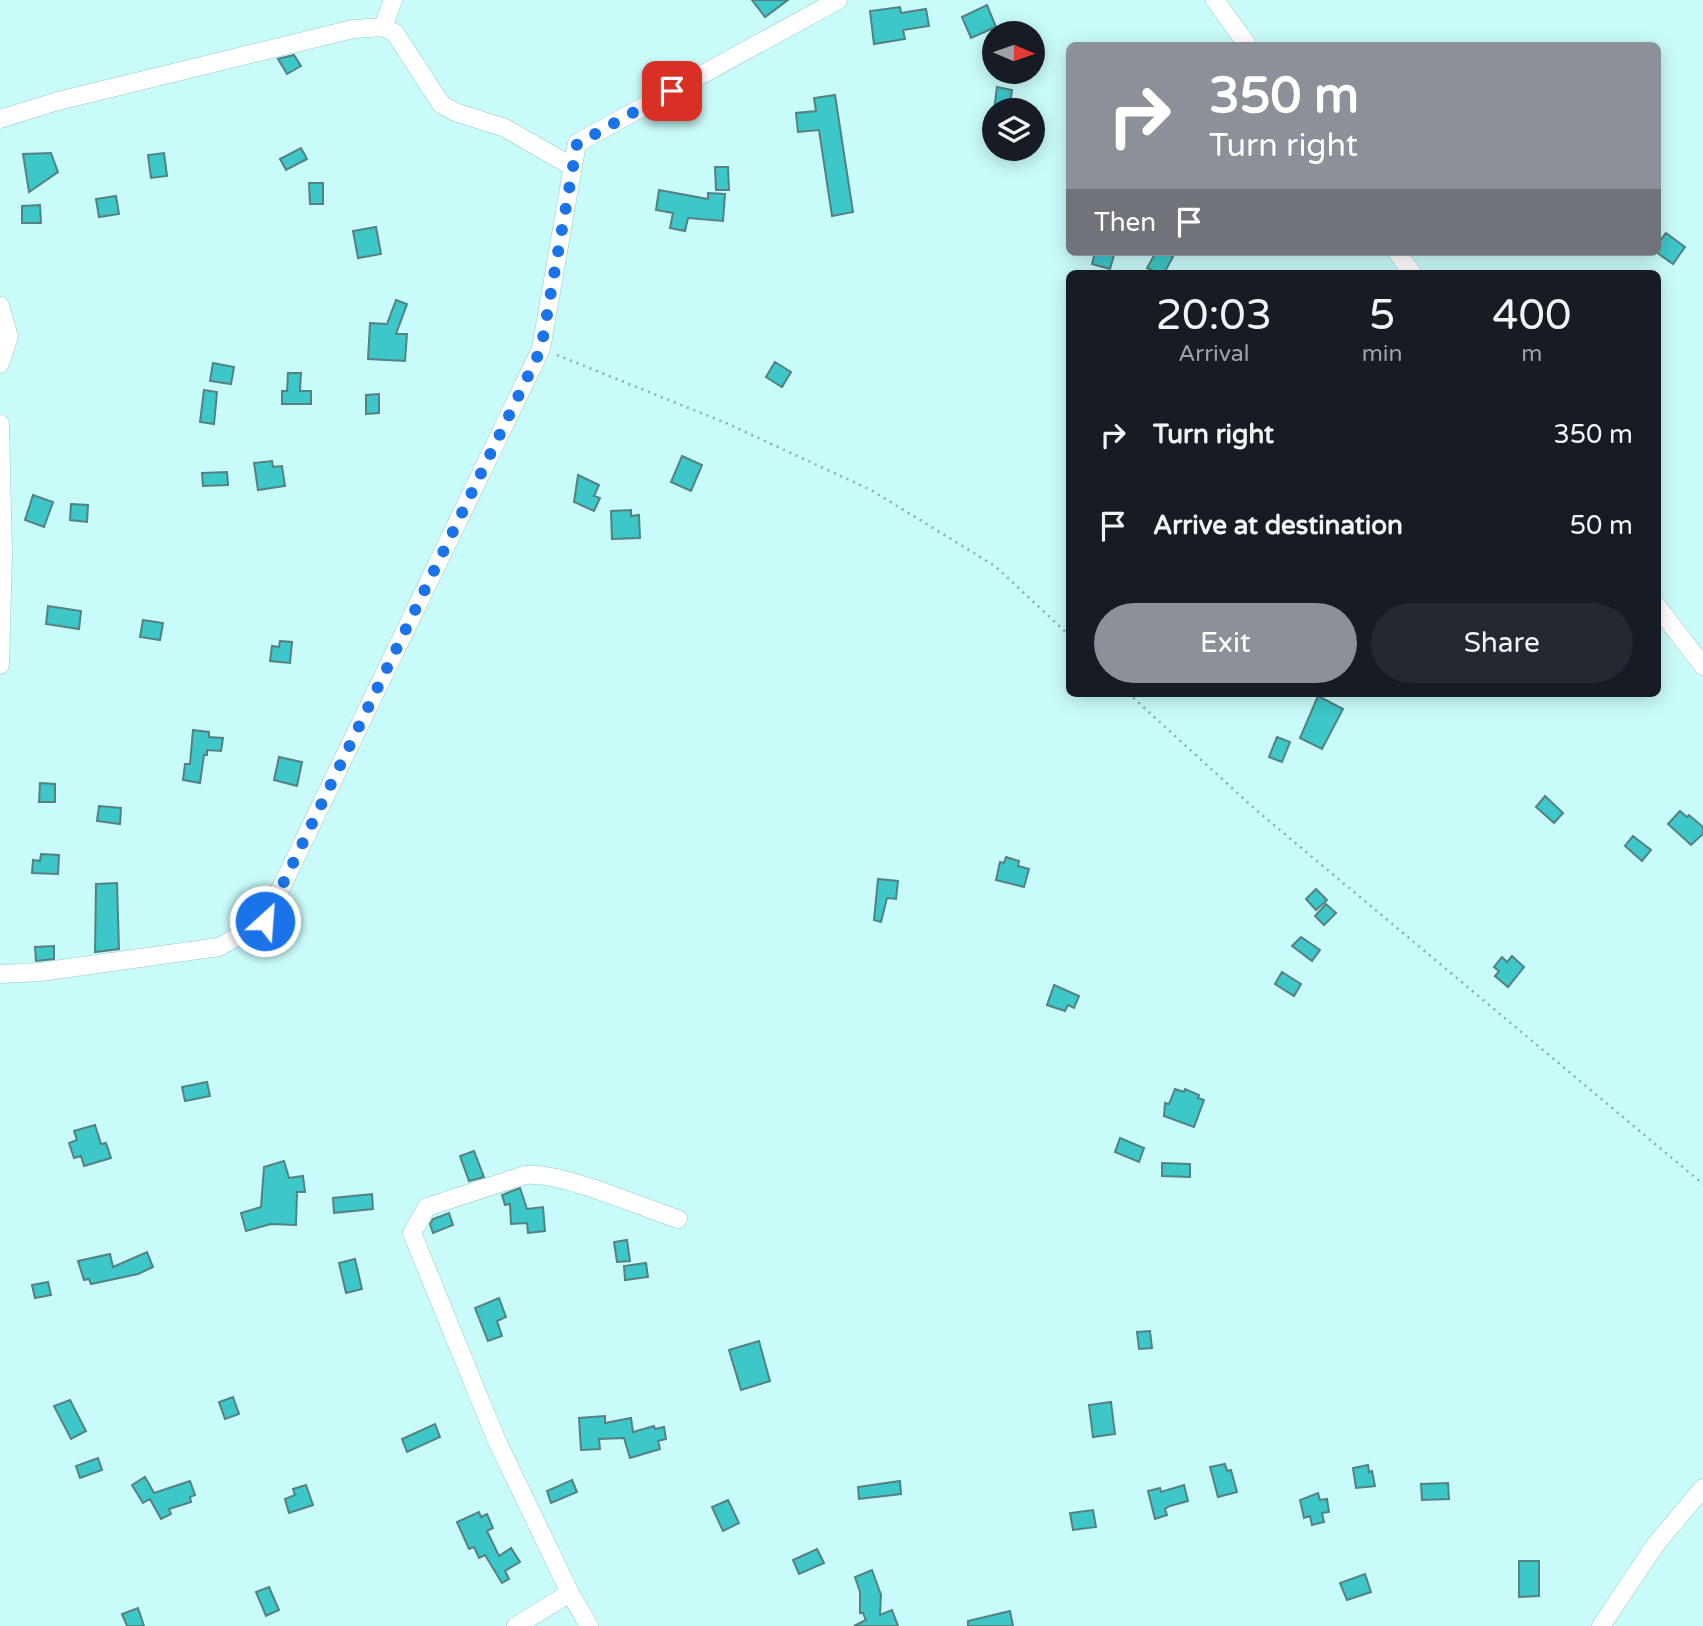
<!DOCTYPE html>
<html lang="en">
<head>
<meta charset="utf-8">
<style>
	:root { --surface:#171b24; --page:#242831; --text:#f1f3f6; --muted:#9ea1a6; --accent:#8c9099 }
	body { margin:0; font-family:"Varela Round",sans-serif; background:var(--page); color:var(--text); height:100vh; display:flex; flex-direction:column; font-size:26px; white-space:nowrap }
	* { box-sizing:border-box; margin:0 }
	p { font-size:23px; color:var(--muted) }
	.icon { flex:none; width:38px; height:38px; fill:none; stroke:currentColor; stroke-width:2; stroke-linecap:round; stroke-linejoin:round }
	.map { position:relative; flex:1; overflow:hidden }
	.details { position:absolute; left:1066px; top:270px; width:595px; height:427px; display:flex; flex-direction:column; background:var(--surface); border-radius:10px; box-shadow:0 4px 18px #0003 }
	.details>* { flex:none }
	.top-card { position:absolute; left:1066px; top:42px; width:595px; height:214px; border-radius:10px; box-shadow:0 4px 18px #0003; background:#8c9099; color:#fff; overflow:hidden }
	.needle { width:46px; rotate:92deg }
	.buttons { position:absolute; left:982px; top:21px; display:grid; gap:14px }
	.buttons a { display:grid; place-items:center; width:63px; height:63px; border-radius:50%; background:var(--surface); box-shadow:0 4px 18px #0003; font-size:35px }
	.pin { position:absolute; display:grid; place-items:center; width:60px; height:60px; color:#fff; margin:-30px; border-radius:14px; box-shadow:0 4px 10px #0006 }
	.me { position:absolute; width:77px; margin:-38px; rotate:26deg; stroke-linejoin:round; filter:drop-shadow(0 0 5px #0008) }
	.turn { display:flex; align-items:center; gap:24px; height:147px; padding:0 28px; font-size:32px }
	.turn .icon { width:91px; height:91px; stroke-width:2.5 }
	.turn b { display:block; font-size:49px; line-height:60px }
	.then { display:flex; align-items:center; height:66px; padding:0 28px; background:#0003; gap:14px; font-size:26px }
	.eta { display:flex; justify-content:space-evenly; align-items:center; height:119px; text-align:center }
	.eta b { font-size:42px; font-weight:600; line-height:49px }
	.action { display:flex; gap:14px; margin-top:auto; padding:14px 28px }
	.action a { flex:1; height:80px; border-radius:42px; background:var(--accent); color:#fff; font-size:28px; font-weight:600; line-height:80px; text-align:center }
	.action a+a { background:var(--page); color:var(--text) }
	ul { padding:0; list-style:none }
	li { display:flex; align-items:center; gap:21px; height:91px; padding:0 28px }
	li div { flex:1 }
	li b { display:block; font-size:26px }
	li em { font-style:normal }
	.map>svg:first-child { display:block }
	.building { fill:#3dc7c9; stroke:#548181; stroke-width:2 }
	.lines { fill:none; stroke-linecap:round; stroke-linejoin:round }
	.minor-casing { stroke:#98c8c8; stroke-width:19 }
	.path { stroke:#86acac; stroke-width:2.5; stroke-dasharray:2 5; stroke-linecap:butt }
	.minor { stroke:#fff; stroke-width:18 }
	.route { stroke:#1a73e8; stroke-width:12; stroke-dasharray:0 21.6 }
</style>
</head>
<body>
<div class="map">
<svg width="1703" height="1626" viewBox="0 0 1703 1626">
	<rect width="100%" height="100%" fill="#cafbfb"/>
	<path class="building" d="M752,0h36l-23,17z
		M987,5l9,22 -25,11 -9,-21z
		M900,7l1,6 25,-4 3,17 -26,4 2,9 -31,5 -4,-33z
		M294,55l7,11 -14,8 -9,-15z
		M997,87l15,3 -3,20h-15z
		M835,95l18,117 -21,4 -13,-86 -21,2 -2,-19 20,-2 -2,-13z
		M301,148l6,11 -21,11 -6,-11z
		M51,153l7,19 -29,20 -6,-38z
		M164,153l3,23 -16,2 -3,-23z
		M715,167h13l1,23h-13z
		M309,183h14v21h-13z
		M659,190l49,9v-6l17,1 -2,27 -35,-3 -3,13 -15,-3 3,-15 -17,-3z
		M116,196l3,18 -20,3 -3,-18z
		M40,205l1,18h-19v-17z
		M376,227l5,27 -23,4 -5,-27z
		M1666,233l19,14 -12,17 -17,-12 1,-7z
		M1095,252l19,3 -4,14 -18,-5z
		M1156,252h8l9,5 -9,16h-7l-10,-5z
		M396,300l11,4 -11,30h11l-2,27 -37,-2 2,-36 17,1z
		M775,362l16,10 -9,15 -16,-10z
		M213,363l21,4 -3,17 -21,-3z
		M288,373h13l-1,18h11v13h-29v-13h5z
		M204,390l13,2 -3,32 -14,-2z
		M379,394v19l-13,1v-19z
		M682,456l20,9 -11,26 -20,-9z
		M272,461l1,6 9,-1 3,20 -27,4 -4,-27z
		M227,472l1,13 -25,1 -1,-13z
		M578,475l21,10 -5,11 6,2 -6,13 -20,-9z
		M33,495l20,7 -9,25 -19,-7z
		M71,504l17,1 -1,17 -17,-2z
		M631,510v6l8,-1 1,23 -28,1 -1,-28z
		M48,606l33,5 -2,18 -33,-5z
		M143,620l20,3 -3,17 -20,-3z
		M280,641l12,1 -2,21 -20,-2 2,-15 7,1z
		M1318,696l25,13 -21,40 -22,-11z
		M193,730l16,2v5l14,1 -2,13 -14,-1v5h-3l-4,28 -17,-3 2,-16h5z
		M1277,737l13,5 -8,20 -13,-5z
		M279,757l23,5 -5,24 -23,-6z
		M40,783l15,1v18h-16z
		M1545,796l18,17 -9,10 -18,-16z
		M99,806l22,2 -1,16 -23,-3z
		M1680,811l7,6 2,-2 14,12v7l-12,11 -23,-21z
		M1633,836l18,14 -9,11 -17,-15z
		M41,854l18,1 -1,19 -26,-1 1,-13 7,1z
		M1006,857l13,4 -1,5 11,3 -5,18 -28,-7 4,-18 4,1z
		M878,879l20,2 -2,18 -9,-1 -6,24 -7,-2z
		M117,883l2,66 -24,3 1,-68z
		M1316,889l11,11 -11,10 -10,-11z
		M1326,904l10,9 -12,12 -9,-9z
		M1301,937l19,13 -8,11 -20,-15z
		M54,946v13l-18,2 -1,-14z
		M1512,956l12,11 -16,20 -13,-11 4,-5 -5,-4 8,-10 5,5z
		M1282,972l19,12 -7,12 -19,-12z
		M1054,985l25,11 -5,12 -6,-3 -3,6 -18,-6z
		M207,1082l3,14 -25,5 -3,-14z
		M1175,1089l9,3 1,-3 14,6 -1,3 6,2 -10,27 -30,-11 1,-13 4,1z
		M95,1125l6,19 5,-1 5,15 -27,8 -3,-10 -7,2 -5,-15 8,-3 -3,-9z
		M1120,1138l24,10 -5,14 -24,-10z
		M474,1151l10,26 -15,4 -9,-25z
		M284,1161l5,17 14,-2 2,16h-8l-1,33 -25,-1 -25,7 -5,-18 20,-6 3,-40z
		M1162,1163l28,1v13l-28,-1z
		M520,1188l7,21 16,-2 2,24 -17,2 -1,-10 -16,1 -1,-20 -5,1 -3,-10z
		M372,1194l1,15 -39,4 -1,-15z
		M449,1213l4,12 -20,8 -3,-9 3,-5z
		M627,1240l3,21 -13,1 -3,-20z
		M147,1252l6,15 -15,7 -47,10 -2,-5 -5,1 -6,-19 32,-7 3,13z
		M355,1259l7,30 -16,4 -7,-30z
		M646,1263l2,14 -23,3 -1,-14z
		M48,1282l3,13 -16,3 -3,-13z
		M499,1298l7,19 -9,4 5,15 -14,5 -13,-33z
		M1150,1331l2,17 -13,1 -2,-17z
		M759,1341l11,40 -29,9 -12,-40z
		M233,1397l6,17 -14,5 -6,-17z
		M70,1400l16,31 -15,8 -17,-33z
		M1111,1402l4,32 -22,3 -4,-32z
		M605,1416v7l26,-5 2,14 21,-6 1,3 9,-2 2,12 -8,2 2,8 -30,9 -6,-20 -25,1 1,10 -19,1 -2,-32z
		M435,1424l5,13 -33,15 -5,-13z
		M98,1458l4,12 -22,8 -4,-12z
		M1225,1464l2,7 4,-1 6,22 -19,5 -8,-30z
		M1368,1465l1,7 3,-1 3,15 -19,2 -3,-20z
		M145,1477l9,16 36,-12 5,14 -5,2 1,5 -22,7 2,5 -10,5 -11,-20 -7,4 -11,-18z
		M572,1480l5,12 -26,11 -4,-12z
		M900,1481l1,13 -42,5 -1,-12z
		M1448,1483l1,16 -27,1 -1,-16z
		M306,1485l7,20 -24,8 -4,-14 10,-4 -2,-6z
		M1184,1485l4,16 -18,5 -5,3 2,6 -12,4 -7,-28 12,-3 1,4z
		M1318,1493l2,7 7,-1 2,13 -7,1 2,9 -12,3 -2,-9 -6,2 -4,-18z
		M728,1500l11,23 -16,8 -11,-24z
		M1093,1510l3,17 -23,3 -3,-17z
		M479,1512l2,5 6,-3 6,14 -6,3 12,25 12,-8 9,14 -15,9 4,8 -7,4 -17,-28 -6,3 -5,-11 -5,2 -12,-27z
		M817,1549l7,14 -25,11 -6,-14z
		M1519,1561h20v35l-20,1z
		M872,1570l9,25 -1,20 12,-5 6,16h-44l12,-6 -3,-7h-3v-21l-5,-15z
		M1365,1574l6,18 -24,8 -7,-17z
		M269,1587l10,23 -13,6 -10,-24z
		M138,1608l6,18h-17l-5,-12z
		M1010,1611l3,15h-45v-5z"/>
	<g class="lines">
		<defs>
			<path id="minor" d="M1215,0l33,46
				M383,27l10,-27
				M0,119l58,-18 295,-72 30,-2 12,6 46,71 14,8 50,16 68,39
				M1397,252l15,21
				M0,306l9,31 -9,27
				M0,424l3,129 -3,112
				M1657,606l46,60
				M0,974l40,-2 179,-25 46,-26 276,-572 36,-206 261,-143
				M570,1593l19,33
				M516,1626l54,-33 -74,-154 -84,-206 15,-26 98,-32c35,-4 116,32 153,44
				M1601,1626l55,-82 47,-56"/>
		</defs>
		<use href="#minor" class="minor-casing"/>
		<path class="path" d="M557,355l169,68 145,67 124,76 74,69
			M1128,693l128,117 447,374"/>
		<use href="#minor" class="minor"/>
	</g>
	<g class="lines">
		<path class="route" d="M265,921l276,-572 36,-205 95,-53"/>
	</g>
</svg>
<div class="buttons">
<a><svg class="needle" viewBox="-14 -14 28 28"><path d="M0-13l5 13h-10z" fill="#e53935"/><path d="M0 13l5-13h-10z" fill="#9ea1a6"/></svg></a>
<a><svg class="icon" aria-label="layers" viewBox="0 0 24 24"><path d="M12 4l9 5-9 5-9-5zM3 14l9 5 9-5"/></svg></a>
</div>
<div class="pin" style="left:672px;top:91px;background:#d93025"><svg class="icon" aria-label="arrive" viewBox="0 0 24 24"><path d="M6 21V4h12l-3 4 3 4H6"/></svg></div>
<svg class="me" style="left:265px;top:921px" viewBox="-20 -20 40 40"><circle r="17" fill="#1a73e8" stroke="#fff" stroke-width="3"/><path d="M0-11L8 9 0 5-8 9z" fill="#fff"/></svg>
<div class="top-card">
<div class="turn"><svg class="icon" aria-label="right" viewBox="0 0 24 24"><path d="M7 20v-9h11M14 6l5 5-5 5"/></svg><div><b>350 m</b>Turn right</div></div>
<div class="then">Then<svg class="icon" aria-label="arrive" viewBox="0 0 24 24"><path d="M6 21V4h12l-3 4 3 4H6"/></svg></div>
</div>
<section class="details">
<div class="eta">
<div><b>20:03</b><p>Arrival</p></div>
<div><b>5</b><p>min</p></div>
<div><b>400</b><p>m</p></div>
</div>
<ul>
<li><svg class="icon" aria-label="right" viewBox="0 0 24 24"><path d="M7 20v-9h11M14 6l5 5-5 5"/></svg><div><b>Turn right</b></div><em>350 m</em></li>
<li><svg class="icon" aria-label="arrive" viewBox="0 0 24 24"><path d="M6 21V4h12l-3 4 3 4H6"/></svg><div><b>Arrive at destination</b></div><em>50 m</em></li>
</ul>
<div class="action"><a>Exit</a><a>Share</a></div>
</section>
</div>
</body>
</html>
